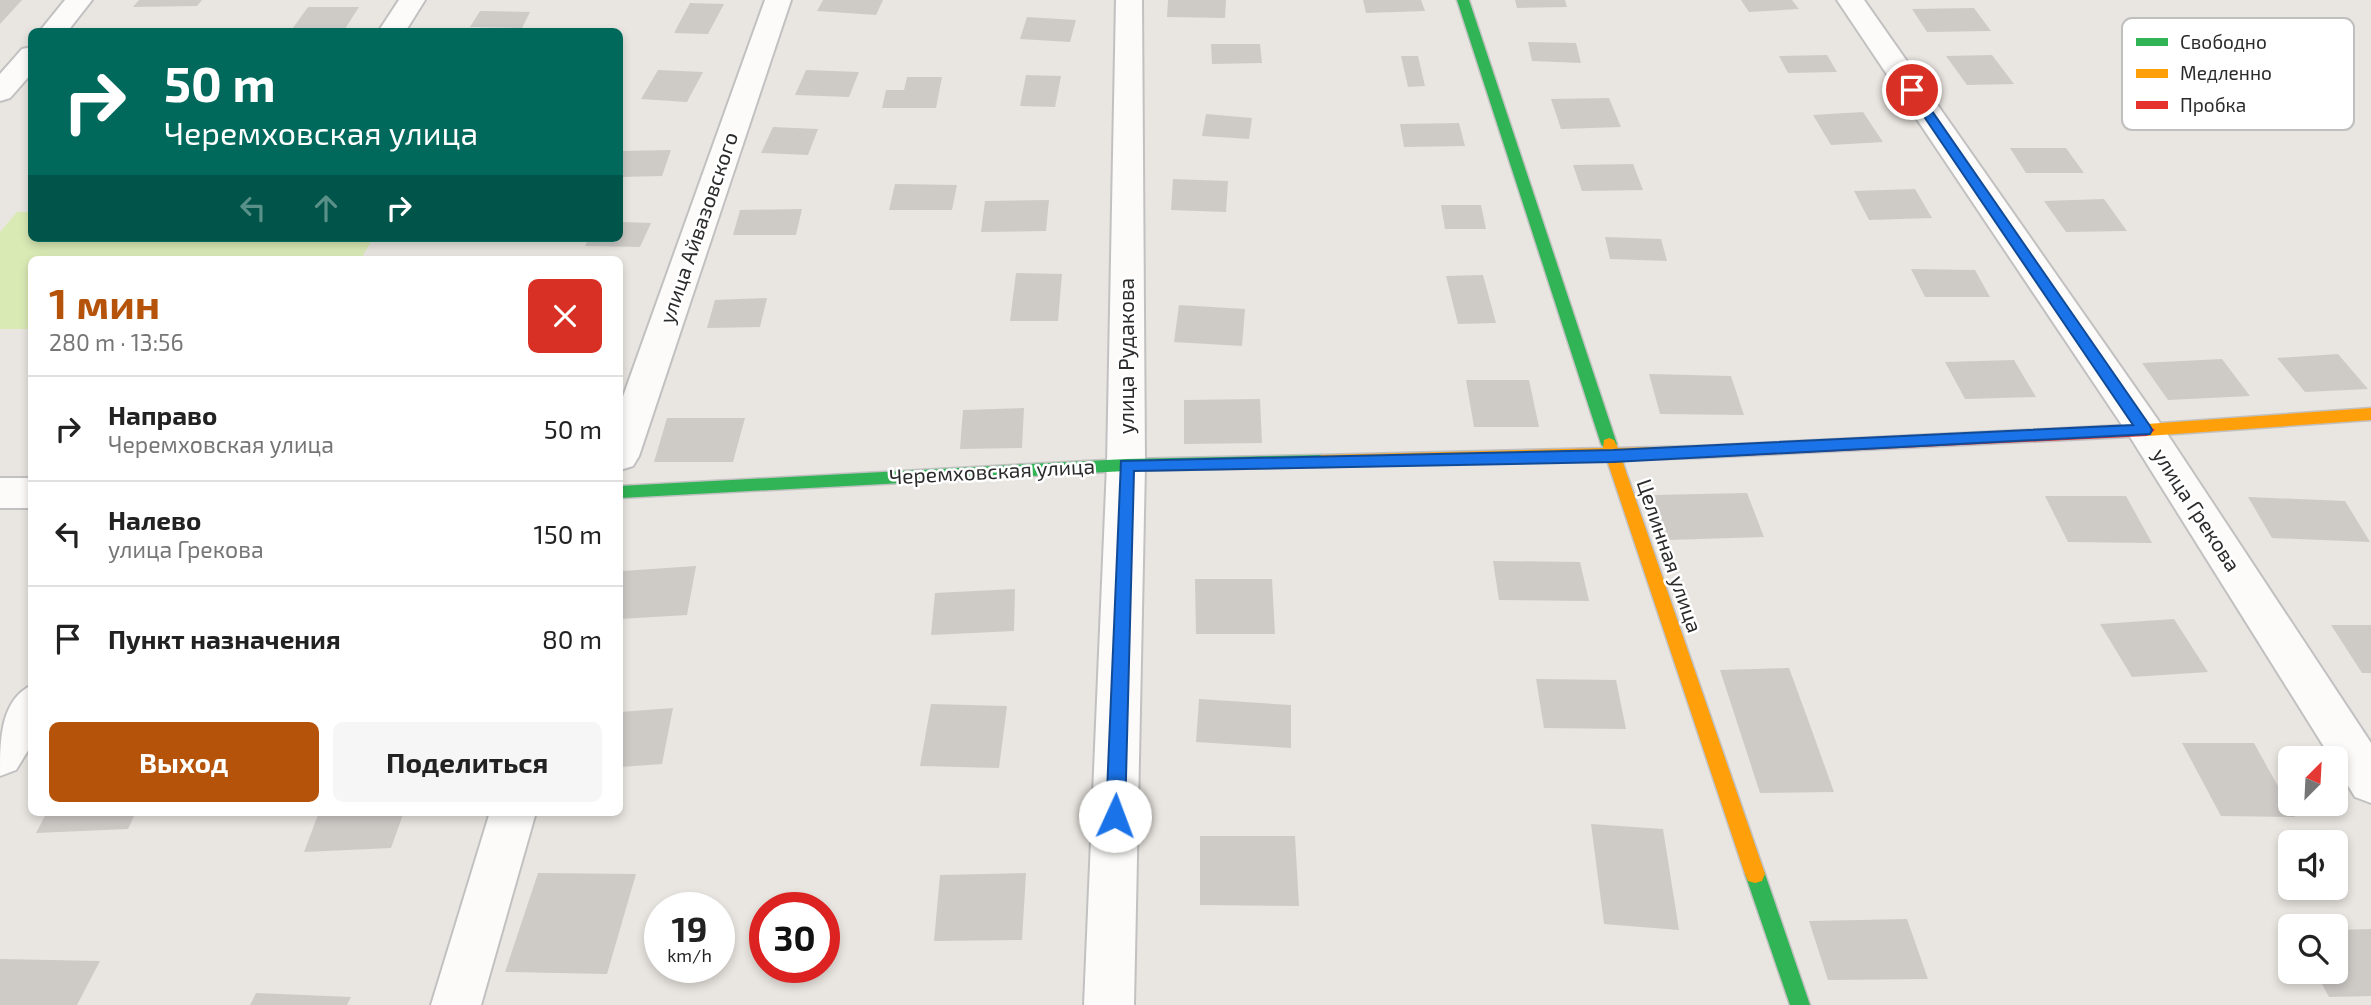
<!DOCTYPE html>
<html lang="ru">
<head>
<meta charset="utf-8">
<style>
	:root { --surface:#fff; --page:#f6f6f6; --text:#222; --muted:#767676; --line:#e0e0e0; --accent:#b45309 }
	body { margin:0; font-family:"Exo 2",sans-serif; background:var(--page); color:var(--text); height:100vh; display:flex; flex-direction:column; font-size:26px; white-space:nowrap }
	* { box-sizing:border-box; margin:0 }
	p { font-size:23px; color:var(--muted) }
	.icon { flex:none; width:38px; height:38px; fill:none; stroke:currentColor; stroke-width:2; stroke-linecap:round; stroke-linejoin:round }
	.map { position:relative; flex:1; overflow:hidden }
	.drawer { position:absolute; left:28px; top:256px; width:595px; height:560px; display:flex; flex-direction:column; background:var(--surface); border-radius:10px; box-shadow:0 4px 10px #0003 }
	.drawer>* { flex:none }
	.hud { position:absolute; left:28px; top:28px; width:595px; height:214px; border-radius:10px; box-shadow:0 4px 10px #0003; background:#00695c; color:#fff; overflow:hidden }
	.needle { width:46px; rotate:24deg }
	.fabs { position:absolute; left:2278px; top:746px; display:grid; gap:14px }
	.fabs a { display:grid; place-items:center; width:70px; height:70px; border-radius:10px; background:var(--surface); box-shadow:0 4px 10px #0003; font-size:35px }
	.speed { position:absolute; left:644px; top:892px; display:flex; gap:14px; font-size:35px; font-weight:700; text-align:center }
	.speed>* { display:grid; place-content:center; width:91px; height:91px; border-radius:50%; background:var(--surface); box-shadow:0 4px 10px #0003; line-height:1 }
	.speed small { font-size:18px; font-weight:400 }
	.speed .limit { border:10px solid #d22; background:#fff; color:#111 }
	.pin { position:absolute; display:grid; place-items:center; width:60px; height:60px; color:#fff; margin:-30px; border:4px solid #fff; border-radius:50%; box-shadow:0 2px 7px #0007 }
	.me { position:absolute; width:77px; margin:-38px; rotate:2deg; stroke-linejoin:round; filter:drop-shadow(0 0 5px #0008) }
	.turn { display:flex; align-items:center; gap:24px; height:147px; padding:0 21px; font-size:32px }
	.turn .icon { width:91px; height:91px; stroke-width:2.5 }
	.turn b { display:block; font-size:49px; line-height:60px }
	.lanes { display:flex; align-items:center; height:66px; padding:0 21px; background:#0003; justify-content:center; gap:35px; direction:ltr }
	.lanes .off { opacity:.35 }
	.round { display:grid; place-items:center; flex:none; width:74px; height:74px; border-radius:10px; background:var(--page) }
	.summary { display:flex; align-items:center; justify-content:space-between; height:119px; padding:0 21px }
	h1 { font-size:42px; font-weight:700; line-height:52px; color:var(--accent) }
	.primary-button { display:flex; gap:14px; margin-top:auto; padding:14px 21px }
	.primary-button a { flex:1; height:80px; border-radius:10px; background:var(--accent); color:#fff; font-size:28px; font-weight:700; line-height:80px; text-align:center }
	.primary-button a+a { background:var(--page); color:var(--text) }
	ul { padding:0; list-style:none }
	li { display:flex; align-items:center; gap:21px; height:105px; padding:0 21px; border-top:2px solid var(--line) }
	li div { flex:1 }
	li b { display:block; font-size:26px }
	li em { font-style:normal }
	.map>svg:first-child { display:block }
	.pitch { fill:#daeab5 }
	.building { fill:#cecbc7 }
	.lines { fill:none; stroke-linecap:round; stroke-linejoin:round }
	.street-casing { stroke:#c2c1c2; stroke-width:4 }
	.fast-casing { stroke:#c2c1c2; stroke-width:3 }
	.slow-casing { stroke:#c2c1c2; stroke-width:3 }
	.jam-casing { stroke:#c2c1c2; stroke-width:3 }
	.street { fill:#fcfbfa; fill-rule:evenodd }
	.fast { fill:#30b455; fill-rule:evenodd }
	.slow { fill:#ff9f0a; fill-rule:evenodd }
	.jam { fill:#e5322d; fill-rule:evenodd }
	.route { fill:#1a73e8; stroke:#114b97; stroke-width:2 }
	.labels { text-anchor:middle; stroke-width:5; stroke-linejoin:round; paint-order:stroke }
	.street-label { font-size:21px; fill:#2b2b2b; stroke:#fff }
	.key { fill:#fff; stroke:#bfbfbf; stroke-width:2 }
	.key-label { font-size:19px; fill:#2b2b2b }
</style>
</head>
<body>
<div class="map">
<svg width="2371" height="1005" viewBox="0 0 2371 1005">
	<rect width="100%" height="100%" fill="#e9e5e0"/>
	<path class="pitch" d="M17,212h14l1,26h341l-12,21h-329l-1,70h-31v-97z"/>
	<path class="building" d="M0,0h22l-22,24z
		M139,0h63l-5,6 -64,1z
		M823,0h60l-7,15 -59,-4z
		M1168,0h58l-1,18 -58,-1z
		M1363,0h58l4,11 -59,2z
		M1515,0h50l2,7 -50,1z
		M1741,0h51l7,9 -50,3z
		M690,3l34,1 -16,30 -34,-1z
		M308,7h51l-16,25h-53z
		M1974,8l17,23 -64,1 -15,-23z
		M480,11l50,1 -8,16 -52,-1z
		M1027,17l49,3 -6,22 -50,-3z
		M1528,42l48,1 5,20 -49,-2z
		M1211,44h49l2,19 -50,1z
		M1827,55l10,17 -49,1 -9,-17z
		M1992,55l22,29 -47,1 -21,-29z
		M1401,56h17l7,30 -17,1z
		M658,70l45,2 -16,30 -46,-3z
		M806,70l53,2 -10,25 -54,-2z
		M1026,75l35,1 -6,31 -35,-1z
		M907,77h35l-6,31h-54l4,-18h18z
		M1609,98l12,29 -60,2 -10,-30z
		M1863,112l20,30 -52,3 -18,-30z
		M1206,114l46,4 -3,21 -47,-3z
		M1459,123l6,23 -61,1 -4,-23z
		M773,127l45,2 -10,26 -47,-2z
		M2010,148h56l18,25h-58z
		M671,150l-9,26 -42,1 2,-26z
		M1633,164l10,26 -61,1 -9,-26z
		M1173,179l55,2 -2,31 -55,-2z
		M895,184l62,1 -5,25h-63z
		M1915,189l17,29 -63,2 -15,-29z
		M2104,199l23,32 -61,1 -22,-31z
		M1049,200l-3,31 -65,1 4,-31z
		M1441,205h40l5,24h-41z
		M802,209l-6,26h-63l7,-25z
		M620,222l31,1 -11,24 -55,-1 4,-8h31z
		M1605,237l56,2 6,22 -57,-2z
		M1911,269l64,1 15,27h-65z
		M1016,273l46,1 -4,47h-48z
		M1483,275l13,48 -38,1 -12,-48z
		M767,298l-7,29 -53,1 8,-28z
		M1179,305l66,4 -3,37 -68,-4z
		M2338,354l30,35 -63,3 -28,-34z
		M2222,359l28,37 -82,4 -26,-37z
		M2014,360l22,37 -71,2 -20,-37z
		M1649,374l82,2 13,39 -84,-1z
		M1466,380h63l10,47h-65z
		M1260,399l2,44 -78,1v-44z
		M1024,408l-2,40 -62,1 3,-39z
		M667,418h78l-12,44h-79z
		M1747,493l17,44 -97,3 -14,-45z
		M2045,496h81l26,47 -84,-1z
		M2248,497l97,4 25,41 -98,-4z
		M1493,561l87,1 9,39 -90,-1z
		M696,566l-9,49 -67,4 2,-48z
		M1195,579h77l3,55h-79z
		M1015,589l-1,42 -83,4 4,-42z
		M2174,619l34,53 -76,5 -32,-53z
		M2331,625h40v48h-9z
		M1789,668l22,60 23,64 -74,1 -40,-123z
		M1536,679l80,1 10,49 -82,-1z
		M1199,699l92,6v43l-95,-6z
		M931,704l76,2 -8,62 -79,-2z
		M673,708l-11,56 -42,3v-55z
		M2182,743h72l41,74 -74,-1z
		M47,812h89l-8,17 -92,4z
		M319,812h85l-13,36 -87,4z
		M1591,824l72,5 16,101 -75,-6z
		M1200,836h95l4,70 -99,-1z
		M538,873l98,1 -29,100 -102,-2z
		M1026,873l-4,67 -88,1 6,-66z
		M1907,919l21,60 -100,1 -19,-59z
		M2371,929v67l-42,1 -14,-26h21v-41z
		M0,959l100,2 -23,44h-77z
		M256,993l95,4 -4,8h-97z"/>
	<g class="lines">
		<defs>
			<path id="street" d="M65,0h27l-25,32h-28z
				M399,0h26l-20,32h-27z
				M765,0h26l-152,456 -6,10 -13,4v-65z
				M1116,0h26l3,465 -11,540h-50l23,-540z
				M1837,0h27l294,420 213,323v60l-16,-6 -19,-31v-8h-5l-199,-318z
				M32,47v26l-22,25 -10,3v-27l22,-25z
				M0,478h32v30h-32z
				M32,685v59l-16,26 -16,6c0,-35 0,-76 32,-91z
				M490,812h46l-55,193h-50z"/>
			<path id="fast" d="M1457,0h12l148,444 -3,4h-10l-3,-4z
				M1321,455l8,6 -8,6 -195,4 -506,27v-12l506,-27z
				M1755,865l7,2 3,7 45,131h-20l-45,-131 3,-7z"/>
			<path id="slow" d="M2371,408v12l-224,16 -8,-6 8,-6z
				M1609,438l5,2 4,8 81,-2 8,6 -8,6 -77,2 143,414 -3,7 -7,2 -7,-2 -3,-7 -138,-414 -286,7 -8,-6 8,-6 282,-7 1,-8z"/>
			<path id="jam" d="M2147,424l8,6 -8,6 -448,22 -8,-6 8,-6z"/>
		</defs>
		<use href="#street" class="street-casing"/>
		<use href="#fast" class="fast-casing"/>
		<use href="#slow" class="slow-casing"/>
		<use href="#jam" class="jam-casing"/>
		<use href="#street" class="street"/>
		<use href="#fast" class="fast"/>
		<use href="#slow" class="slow"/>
		<use href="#jam" class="jam"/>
	</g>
	<path class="route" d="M1912,87l4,1 234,338 2,4 -2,4 -537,28 -479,9 -9,345 -3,6 -7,3 -6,-3 -3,-6 15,-355 492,-11 520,-25 -227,-335z"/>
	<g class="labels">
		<g class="street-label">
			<text transform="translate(699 228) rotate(-71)" y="7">улица Айвазовского</text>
			<text transform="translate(1127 356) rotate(-90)" y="7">улица Рудакова</text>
			<text transform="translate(992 472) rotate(-3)" y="7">Черемховская улица</text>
			<text transform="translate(2196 510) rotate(57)" y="7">улица Грекова</text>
			<text transform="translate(1669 556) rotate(71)" y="7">Целинная улица</text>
		</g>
	</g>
	<rect x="2122" y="18" width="232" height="112" rx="10" class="key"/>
	<rect x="2136" y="38" width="32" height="8" fill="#30b455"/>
	<rect x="2136" y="69" width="32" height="9" fill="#ff9f0a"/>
	<rect x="2136" y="101" width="32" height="8" fill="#e5322d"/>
	<g class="key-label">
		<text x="2180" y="49">Свободно</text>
		<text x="2180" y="80">Медленно</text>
		<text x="2180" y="112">Пробка</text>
	</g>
</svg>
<div class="fabs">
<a><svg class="needle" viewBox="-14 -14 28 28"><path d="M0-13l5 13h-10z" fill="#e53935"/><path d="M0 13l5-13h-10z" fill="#767676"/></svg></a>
<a><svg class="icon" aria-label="sound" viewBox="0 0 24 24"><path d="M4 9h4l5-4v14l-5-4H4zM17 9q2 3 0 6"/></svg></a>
<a><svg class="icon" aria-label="search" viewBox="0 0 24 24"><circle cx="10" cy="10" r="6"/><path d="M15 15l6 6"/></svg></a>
</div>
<div class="speed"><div>19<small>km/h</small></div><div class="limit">30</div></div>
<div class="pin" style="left:1912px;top:90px;background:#d93025"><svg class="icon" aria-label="arrive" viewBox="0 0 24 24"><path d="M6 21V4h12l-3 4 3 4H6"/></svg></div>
<svg class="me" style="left:1115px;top:816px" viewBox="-20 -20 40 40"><circle r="19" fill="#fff"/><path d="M0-13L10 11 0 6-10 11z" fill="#1a73e8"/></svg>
<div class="hud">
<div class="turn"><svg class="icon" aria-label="right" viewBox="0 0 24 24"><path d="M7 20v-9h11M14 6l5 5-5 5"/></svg><div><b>50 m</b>Черемховская улица</div></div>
<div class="lanes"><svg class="icon off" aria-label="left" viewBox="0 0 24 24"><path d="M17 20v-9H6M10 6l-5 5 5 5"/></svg><svg class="icon off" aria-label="ahead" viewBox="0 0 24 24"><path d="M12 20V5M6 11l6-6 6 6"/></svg><svg class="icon" aria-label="right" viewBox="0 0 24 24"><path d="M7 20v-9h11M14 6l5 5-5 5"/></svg></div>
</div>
<section class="drawer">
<div class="summary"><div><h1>1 мин</h1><p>280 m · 13:56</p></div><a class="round" style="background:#d93025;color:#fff"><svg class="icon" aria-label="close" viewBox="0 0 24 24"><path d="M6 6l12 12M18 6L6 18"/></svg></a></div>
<ul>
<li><svg class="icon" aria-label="right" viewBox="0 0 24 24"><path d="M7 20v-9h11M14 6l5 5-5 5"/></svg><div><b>Направо</b><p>Черемховская улица</p></div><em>50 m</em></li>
<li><svg class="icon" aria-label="left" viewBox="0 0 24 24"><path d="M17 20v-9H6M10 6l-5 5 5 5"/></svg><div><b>Налево</b><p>улица Грекова</p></div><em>150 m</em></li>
<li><svg class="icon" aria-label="arrive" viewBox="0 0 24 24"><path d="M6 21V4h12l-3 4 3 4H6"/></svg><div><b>Пункт назначения</b></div><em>80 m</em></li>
</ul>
<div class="primary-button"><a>Выход</a><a>Поделиться</a></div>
</section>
</div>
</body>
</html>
